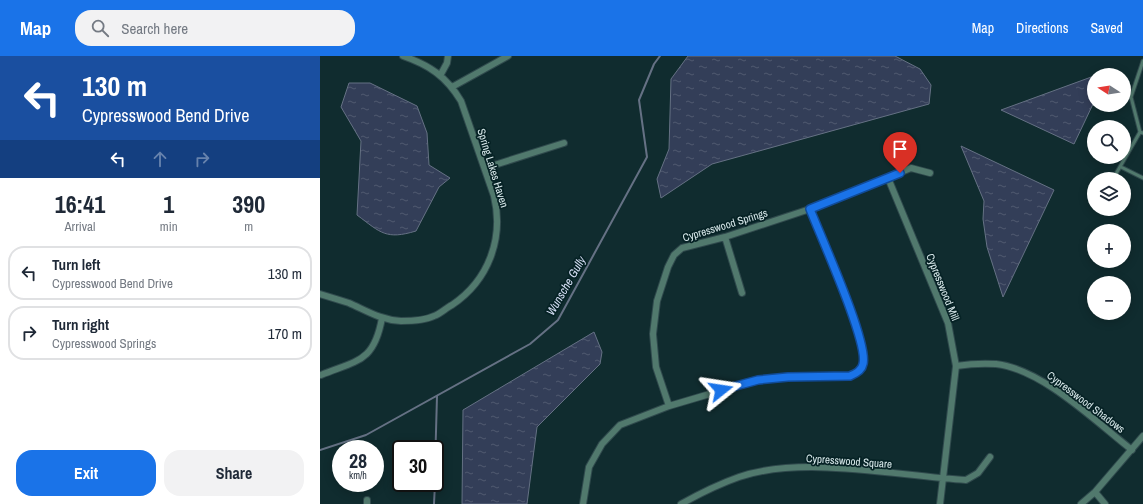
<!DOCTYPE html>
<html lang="en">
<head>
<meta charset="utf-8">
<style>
	:root { --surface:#fff; --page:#f2f2f3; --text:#1f2937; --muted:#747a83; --line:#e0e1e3; --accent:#1a73e8 }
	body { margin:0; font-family:"Archivo Narrow",sans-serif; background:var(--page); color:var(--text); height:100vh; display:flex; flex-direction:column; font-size:15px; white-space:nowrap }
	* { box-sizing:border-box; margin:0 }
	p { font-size:13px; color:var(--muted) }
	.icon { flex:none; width:22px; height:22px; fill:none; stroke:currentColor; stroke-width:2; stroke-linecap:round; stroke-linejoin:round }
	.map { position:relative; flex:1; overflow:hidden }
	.panel { display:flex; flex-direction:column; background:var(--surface); width:320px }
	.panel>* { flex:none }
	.top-card { background:#1a4fa0; color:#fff; overflow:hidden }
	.needle { width:26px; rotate:282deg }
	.buttons { position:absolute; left:767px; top:12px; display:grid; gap:8px }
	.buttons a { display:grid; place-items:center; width:44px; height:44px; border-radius:50%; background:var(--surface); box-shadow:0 2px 10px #0003; font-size:20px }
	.speed { position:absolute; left:12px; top:384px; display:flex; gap:8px; font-size:20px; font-weight:700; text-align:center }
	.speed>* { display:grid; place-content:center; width:52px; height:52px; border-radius:50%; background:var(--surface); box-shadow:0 2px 10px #0003; line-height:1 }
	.speed small { font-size:10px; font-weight:400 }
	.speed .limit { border:2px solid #111; border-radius:6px; background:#fff; color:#111 }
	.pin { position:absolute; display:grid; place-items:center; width:34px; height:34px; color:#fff; margin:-41px -17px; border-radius:50% 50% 50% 0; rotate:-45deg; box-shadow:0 0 4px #0007 }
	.pin .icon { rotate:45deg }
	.me { position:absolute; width:44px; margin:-22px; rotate:75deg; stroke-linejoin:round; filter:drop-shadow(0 0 3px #0008) }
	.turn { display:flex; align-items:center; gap:14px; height:84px; padding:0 16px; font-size:18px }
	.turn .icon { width:52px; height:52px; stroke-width:2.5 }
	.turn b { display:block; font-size:28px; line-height:34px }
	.lanes { display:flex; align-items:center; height:38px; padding:0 16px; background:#0003; justify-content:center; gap:20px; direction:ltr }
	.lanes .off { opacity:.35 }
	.eta { display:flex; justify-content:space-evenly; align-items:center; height:68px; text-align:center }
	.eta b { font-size:24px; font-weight:700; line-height:28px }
	.primary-button { display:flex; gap:8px; margin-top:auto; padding:8px 16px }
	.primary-button a { flex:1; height:46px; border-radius:16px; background:var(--accent); color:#fff; font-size:16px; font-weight:700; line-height:46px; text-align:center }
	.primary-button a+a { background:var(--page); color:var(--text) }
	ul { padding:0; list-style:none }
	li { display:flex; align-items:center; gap:12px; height:54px; margin:0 8px 6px; padding:0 8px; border:2px solid var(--line); border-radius:16px }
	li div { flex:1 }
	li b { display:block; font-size:15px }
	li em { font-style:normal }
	header { display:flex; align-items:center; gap:24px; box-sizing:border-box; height:56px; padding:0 20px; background:var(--accent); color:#fff }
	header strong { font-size:19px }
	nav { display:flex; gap:22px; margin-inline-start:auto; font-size:14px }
	.search { width:280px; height:36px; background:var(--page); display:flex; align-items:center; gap:10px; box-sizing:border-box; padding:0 14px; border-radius:16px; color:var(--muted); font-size:15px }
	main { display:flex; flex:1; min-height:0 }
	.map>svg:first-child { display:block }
	.water { fill:url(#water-ripples); stroke:#657184 }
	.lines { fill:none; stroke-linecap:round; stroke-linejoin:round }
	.stream { stroke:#657184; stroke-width:2 }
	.lane-casing { stroke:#304a4d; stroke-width:5 }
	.street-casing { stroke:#304a4d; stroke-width:8 }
	.lane { stroke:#51796d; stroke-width:3 }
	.street { stroke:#51796d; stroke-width:6 }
	.route-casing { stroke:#114b97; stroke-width:10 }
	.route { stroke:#1a73e8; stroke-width:7 }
	.labels { text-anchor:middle; stroke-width:3.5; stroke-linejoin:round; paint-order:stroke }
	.street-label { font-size:11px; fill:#d9e9eb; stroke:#062225 }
	.water-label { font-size:12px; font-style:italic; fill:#d6dff5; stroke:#062225 }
</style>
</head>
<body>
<header>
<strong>Map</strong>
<div class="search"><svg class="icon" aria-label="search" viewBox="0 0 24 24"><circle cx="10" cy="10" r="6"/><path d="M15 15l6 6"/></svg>Search here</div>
<nav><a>Map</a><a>Directions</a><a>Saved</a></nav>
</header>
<main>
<section class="panel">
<div class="top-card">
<div class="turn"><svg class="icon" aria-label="left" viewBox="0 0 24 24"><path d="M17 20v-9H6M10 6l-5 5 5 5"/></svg><div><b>130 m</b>Cypresswood Bend Drive</div></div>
<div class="lanes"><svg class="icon" aria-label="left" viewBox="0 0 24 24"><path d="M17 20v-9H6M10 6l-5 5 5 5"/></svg><svg class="icon off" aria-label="ahead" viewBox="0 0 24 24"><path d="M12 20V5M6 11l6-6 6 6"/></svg><svg class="icon off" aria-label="right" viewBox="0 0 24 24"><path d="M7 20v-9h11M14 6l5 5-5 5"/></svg></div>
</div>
<div class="eta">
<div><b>16:41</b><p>Arrival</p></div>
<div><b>1</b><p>min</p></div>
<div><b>390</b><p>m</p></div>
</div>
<ul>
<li><svg class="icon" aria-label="left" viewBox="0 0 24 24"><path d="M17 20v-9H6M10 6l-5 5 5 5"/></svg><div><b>Turn left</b><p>Cypresswood Bend Drive</p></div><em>130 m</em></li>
<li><svg class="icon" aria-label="right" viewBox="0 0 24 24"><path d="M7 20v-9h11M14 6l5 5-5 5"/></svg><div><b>Turn right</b><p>Cypresswood Springs</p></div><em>170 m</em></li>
</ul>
<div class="primary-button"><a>Exit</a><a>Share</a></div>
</section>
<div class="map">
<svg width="823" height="448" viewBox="0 0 823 448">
	<defs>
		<pattern id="water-ripples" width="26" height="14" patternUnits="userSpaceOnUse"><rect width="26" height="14" fill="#333e58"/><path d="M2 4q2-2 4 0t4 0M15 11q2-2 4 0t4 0" fill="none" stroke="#505a70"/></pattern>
	</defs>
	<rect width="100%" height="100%" fill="#102c2f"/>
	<path class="water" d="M368,0h207l25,13 11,16 -2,19 -217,60 -51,34 -4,-19 12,-30 2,-70z
		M774,20v26l-20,42 -73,-34z
		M29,27h21l47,23 10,27 2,32 21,13 -11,9 -23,44c-30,9 -35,2 -59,-16l4,-74 -20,-34z
		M641,90l93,44 -51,107 -16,-50 -4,-28 1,-18z
		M274,276l8,20 -2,12 -63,63 -10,77h-65l1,-94z"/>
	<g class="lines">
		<path class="stream" d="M0,394l46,-15 164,-91 28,-24 89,-163 -8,-57 15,-36 6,-8
			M115,411l2,-71
			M114,448l1,-21"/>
		<defs>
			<path id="lane" d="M823,5l-12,36 9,35 3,1
				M801,111l22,11
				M793,123l27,-47"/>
			<path id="street" d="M121,18l6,-11 1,-7
				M132,31l56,-31
				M165,112l79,-25
				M568,122l60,145 8,43 -16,138
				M405,181l17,56
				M0,238c10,3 20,6 29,9 18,8 32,17 52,18 9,0 25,-1 33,-5 6,-2 12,-8 18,-11 37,-25 52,-67 42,-109l-33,-95c-15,-25 -32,-36 -58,-45
				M636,310c13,-2 26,-3 40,-2 46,5 99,57 136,86
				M1,319c37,-15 53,-13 61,-57
				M349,350l-13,-39 -3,-33 4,-33 11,-34 6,-12 8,-7 43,-11 85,-28 101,-41 19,5
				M775,436l10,12
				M47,448v-4
				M263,448l6,-37 13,-23 18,-19 49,-19 88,-26 31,-3 62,-1c5,-2 12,-6 13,-12 6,-21 -43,-129 -53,-155
				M361,448c18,-10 38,-20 58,-27 65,-22 158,-1 227,3l12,-7 12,-16
				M761,448l14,-12 48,-56"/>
		</defs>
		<use href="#lane" class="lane-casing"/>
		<use href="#street" class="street-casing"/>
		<use href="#lane" class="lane"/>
		<use href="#street" class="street"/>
	</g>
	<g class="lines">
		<defs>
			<path id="route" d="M401,334l37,-10 30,-3 62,-1c5,-2 12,-6 13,-12 6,-21 -43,-129 -53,-155l90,-36"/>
		</defs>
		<use href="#route" class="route-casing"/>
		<use href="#route" class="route"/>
	</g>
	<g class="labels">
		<g class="street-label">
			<text transform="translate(173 112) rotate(73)" y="4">Spring Lakes Haven</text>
			<text transform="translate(405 169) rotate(-17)" y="4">Cypresswood Springs</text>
			<text transform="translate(623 231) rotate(68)" y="4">Cypresswood Mill</text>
			<text transform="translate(766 346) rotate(37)" y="4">Cypresswood Shadows</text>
			<text transform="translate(529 405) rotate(4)" y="4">Cypresswood Square</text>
		</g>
		<g class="water-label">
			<text transform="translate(246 230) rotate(-60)" y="4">Wunsche Gully</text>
		</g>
	</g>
</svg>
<div class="buttons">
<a><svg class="needle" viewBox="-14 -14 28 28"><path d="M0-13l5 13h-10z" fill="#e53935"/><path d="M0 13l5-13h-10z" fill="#747a83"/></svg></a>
<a><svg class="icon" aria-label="search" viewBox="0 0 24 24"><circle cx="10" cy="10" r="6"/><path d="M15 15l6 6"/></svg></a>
<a><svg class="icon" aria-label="layers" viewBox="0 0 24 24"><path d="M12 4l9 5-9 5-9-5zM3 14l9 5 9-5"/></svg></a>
<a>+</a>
<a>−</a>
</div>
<div class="speed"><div>28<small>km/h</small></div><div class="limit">30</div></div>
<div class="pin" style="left:580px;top:117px;background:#d93025"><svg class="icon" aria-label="arrive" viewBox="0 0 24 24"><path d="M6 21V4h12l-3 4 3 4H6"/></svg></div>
<svg class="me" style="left:401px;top:334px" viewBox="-20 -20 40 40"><path d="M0-17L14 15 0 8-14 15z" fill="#1a73e8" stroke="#fff" stroke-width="4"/></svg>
</div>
</main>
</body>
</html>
